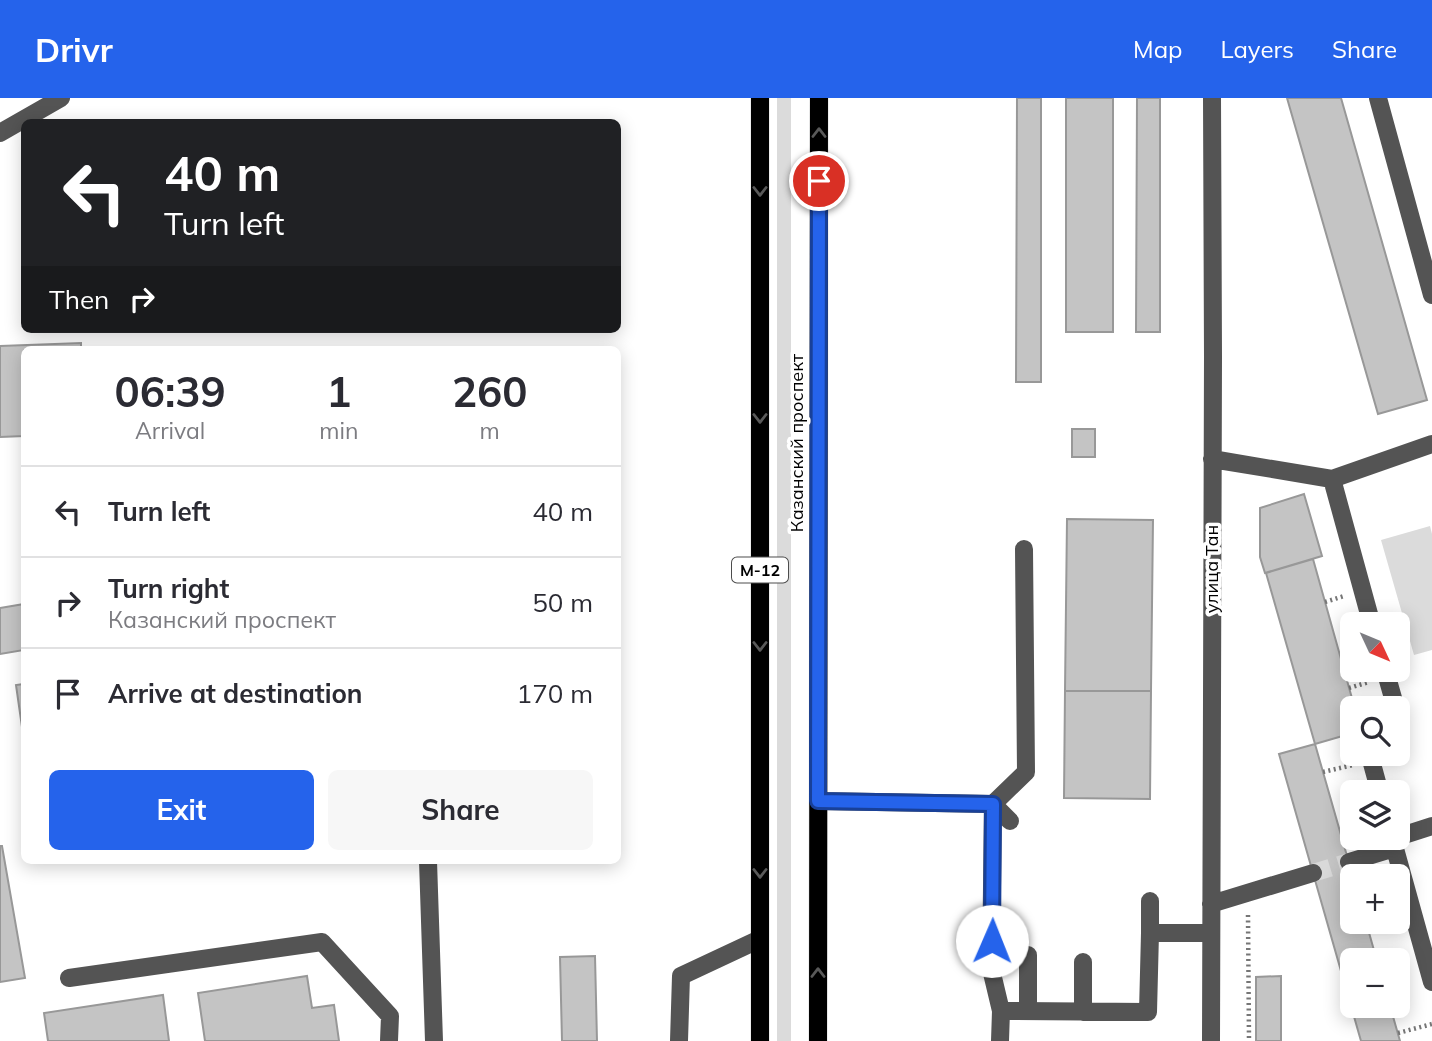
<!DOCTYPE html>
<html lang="en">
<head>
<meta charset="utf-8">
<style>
	:root { --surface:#fff; --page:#f7f7f7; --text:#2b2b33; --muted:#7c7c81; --line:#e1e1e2; --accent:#2563eb }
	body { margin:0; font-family:Mulish,sans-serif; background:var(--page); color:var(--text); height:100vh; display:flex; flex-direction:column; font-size:26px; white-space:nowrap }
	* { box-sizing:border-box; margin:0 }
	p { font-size:23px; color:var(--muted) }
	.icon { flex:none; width:38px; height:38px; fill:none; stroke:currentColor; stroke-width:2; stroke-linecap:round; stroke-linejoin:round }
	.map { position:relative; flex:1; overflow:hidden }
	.details { position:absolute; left:21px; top:248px; width:600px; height:518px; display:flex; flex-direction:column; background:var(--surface); border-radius:10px; box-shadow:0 4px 18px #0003 }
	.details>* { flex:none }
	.hud { position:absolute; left:21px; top:21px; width:600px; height:214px; border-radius:10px; box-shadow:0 4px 18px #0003; background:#202124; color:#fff; overflow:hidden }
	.needle { width:46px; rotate:134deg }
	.tools { position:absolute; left:1340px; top:514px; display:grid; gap:14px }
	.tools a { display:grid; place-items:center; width:70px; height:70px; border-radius:10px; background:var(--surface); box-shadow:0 4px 18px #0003; font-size:35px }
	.pin { position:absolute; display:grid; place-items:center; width:60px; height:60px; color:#fff; margin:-30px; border:4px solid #fff; border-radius:50%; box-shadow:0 2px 7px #0007 }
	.me { position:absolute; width:77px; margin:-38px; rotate:1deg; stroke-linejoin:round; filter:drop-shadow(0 0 5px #0008) }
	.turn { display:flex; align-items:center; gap:24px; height:147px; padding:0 28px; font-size:32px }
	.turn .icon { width:91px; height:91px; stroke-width:2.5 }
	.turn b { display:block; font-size:49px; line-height:60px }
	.then { display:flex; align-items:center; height:66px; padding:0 28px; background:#0003; gap:14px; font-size:26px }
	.eta { display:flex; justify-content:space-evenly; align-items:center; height:119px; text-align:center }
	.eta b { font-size:42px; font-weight:700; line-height:49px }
	.button { display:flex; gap:14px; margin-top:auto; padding:14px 28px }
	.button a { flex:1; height:80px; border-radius:10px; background:var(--accent); color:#fff; font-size:28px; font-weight:700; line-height:80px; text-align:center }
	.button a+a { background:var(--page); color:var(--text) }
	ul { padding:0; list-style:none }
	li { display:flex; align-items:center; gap:21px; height:91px; padding:0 28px; border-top:2px solid var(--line) }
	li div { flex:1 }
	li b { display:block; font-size:26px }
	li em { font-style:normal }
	header { display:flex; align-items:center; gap:42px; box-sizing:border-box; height:98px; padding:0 35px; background:var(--accent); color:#fff }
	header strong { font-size:33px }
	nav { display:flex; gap:38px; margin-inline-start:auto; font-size:24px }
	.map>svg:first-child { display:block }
	.green { fill:#dbdbdb }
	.building { fill:#c4c4c4; stroke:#989898; stroke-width:2 }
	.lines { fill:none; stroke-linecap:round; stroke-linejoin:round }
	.minor-tunnel { stroke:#d9d9d9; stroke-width:18; stroke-dasharray:18 9; stroke-linecap:butt }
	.major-casing { stroke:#dbdbdb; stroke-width:19 }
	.path { stroke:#767676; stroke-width:4.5; stroke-dasharray:2 3.5; stroke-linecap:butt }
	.minor { stroke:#545454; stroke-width:18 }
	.major { stroke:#000; stroke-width:18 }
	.oneway { stroke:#595959 }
	.route-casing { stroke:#184099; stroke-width:18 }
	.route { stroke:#2563eb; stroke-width:12 }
	.labels { text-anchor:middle; stroke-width:7; stroke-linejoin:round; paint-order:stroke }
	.shield { fill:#fff; stroke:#4c4c4c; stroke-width:2 }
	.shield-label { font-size:16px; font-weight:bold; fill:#000 }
	.street-label { font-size:18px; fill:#000; stroke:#fff }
</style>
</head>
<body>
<header>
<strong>Drivr</strong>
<nav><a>Map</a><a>Layers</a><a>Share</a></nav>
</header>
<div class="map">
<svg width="1432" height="943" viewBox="0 0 1432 943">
	<rect width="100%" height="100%" fill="#fff"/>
	<path class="green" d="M777,0h14v943h-14z
		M1430,428l2,8v116l-18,5 -33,-115z"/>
	<path class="building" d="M1017,0h24v284h-25z
		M1066,0h47v234h-47z
		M1137,0h23v234h-24z
		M1287,0h54l86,302 -49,14z
		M81,245v7h-57v86l-24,1v-91z
		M1072,331h23v28h-23z
		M1304,396l18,62 -57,17 -5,-16v-49z
		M1067,421l86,1 -2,171h-86z
		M1313,461l42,150h-2v24l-38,11 -49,-171z
		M24,506v46l-24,4v-46z
		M24,586v50h-1l-7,-49z
		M1065,593h86l-1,108 -86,-1z
		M1315,646l38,133v45h13l11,39h-24v45h37l10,35h-39l-82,-287z
		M0,748h2l23,132 -25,4z
		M595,858l2,85h-35l-2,-84z
		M307,878l5,32 22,-3 5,36h-134l-7,-48z
		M1281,878v65h-25v-64z
		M163,897l6,46h-121l-4,-28z"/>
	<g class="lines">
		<path class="minor-tunnel" d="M1313,775l36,-11"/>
		<defs>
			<path id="major" d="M760,0v943
				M818,943l1,-943"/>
		</defs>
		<use href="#major" class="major-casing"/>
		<path class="path" d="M1325,504l19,-6
			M1349,590l20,-6
			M1323,674l30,-7
			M1341,739l12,-4
			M1248,817l1,126
			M1398,935l34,-9"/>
		<path class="minor" d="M1378,0l54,197
			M0,35l61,-35
			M1212,361l120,20 100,-35
			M1332,381l40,146
			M1385,572l8,28 -4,11
			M1373,656l-2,6 9,33
			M818,703l175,3 -2,165 10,42
			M1010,723l-17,-17 33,-32 -2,-223
			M1398,739l34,-11
			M1392,740l40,144
			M428,763l6,180
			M1349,764l46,-14
			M1150,803v32
			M1211,806l102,-31
			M1028,857v56
			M69,880l253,-36 68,74 -1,25
			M1083,914v-50
			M679,943l2,-65 79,-37
			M1000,943l1,-30 147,1 2,-79h61
			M1211,943l2,-685 -1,-258"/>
		<use href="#major" class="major"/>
	</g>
	<defs><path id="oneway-chevron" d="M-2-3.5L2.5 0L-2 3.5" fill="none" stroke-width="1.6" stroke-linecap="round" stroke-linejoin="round" transform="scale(1.75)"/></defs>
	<g class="oneway">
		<use href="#oneway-chevron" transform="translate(819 35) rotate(-90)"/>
		<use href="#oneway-chevron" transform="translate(760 93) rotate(90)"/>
		<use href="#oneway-chevron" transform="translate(760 320) rotate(90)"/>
		<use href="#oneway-chevron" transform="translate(760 548) rotate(90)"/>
		<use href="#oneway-chevron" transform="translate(760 775) rotate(90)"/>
		<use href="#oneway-chevron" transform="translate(818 875) rotate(-90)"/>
	</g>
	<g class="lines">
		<defs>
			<path id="route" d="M819,83l-1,620 175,3 -1,137"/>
		</defs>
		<use href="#route" class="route-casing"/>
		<use href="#route" class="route"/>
	</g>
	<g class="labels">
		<rect class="shield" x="732" y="459.5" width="56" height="25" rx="5"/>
		<g class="shield-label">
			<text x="760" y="478">М-12</text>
		</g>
		<g class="street-label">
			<text transform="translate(797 345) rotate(-90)" y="6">Казанский проспект</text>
			<text transform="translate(1212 471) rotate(-90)" y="6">улица Тан</text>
		</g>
	</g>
</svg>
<div class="tools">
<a><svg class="needle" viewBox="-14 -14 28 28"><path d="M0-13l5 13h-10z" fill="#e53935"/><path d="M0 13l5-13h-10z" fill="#7c7c81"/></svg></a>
<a><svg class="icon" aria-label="search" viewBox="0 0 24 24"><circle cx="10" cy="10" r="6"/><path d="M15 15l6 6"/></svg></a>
<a><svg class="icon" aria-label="layers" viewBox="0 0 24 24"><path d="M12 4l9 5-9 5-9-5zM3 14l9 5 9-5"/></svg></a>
<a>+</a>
<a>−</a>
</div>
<div class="pin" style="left:819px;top:83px;background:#d93025"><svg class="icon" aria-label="arrive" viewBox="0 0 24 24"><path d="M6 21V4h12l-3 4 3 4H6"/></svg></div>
<svg class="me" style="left:992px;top:843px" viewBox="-20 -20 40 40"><circle r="19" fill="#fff"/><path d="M0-13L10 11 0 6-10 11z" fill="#2563eb"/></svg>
<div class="hud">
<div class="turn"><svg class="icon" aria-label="left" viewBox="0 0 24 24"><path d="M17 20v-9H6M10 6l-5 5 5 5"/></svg><div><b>40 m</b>Turn left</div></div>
<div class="then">Then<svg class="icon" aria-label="right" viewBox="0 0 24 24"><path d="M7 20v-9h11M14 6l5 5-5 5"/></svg></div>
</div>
<section class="details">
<div class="eta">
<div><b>06:39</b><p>Arrival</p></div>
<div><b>1</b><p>min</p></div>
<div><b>260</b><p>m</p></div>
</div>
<ul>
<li><svg class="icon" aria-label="left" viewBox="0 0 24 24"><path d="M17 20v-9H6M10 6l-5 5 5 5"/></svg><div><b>Turn left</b></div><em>40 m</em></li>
<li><svg class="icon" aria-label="right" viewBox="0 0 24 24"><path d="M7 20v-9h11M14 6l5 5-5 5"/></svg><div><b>Turn right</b><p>Казанский проспект</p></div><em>50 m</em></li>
<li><svg class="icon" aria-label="arrive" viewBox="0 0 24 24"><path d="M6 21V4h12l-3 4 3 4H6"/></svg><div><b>Arrive at destination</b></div><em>170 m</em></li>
</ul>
<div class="button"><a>Exit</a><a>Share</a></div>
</section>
</div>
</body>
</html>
